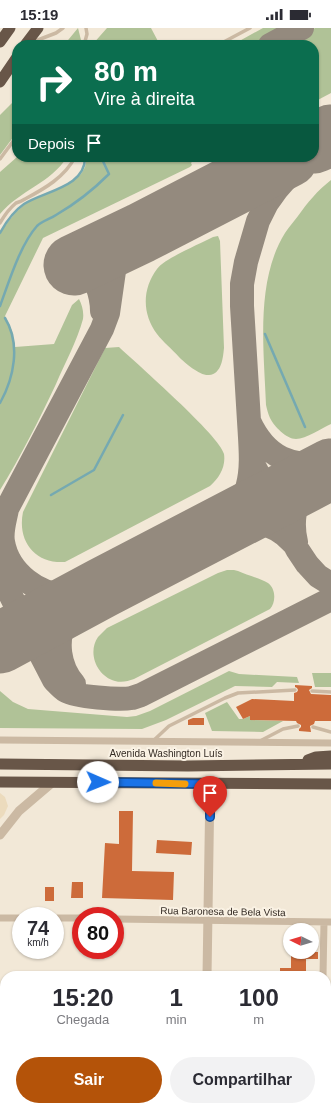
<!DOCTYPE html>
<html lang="pt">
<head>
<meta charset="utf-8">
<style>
	:root { --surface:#fff; --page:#f2f2f3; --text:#2b2b33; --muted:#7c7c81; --accent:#b45309 }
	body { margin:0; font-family:Arial,sans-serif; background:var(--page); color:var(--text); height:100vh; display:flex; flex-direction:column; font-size:15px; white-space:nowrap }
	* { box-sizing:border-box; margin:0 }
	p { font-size:13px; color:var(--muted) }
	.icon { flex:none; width:22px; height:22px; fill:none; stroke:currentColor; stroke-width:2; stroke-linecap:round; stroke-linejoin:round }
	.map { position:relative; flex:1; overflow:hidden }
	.details { position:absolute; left:0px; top:943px; width:331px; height:140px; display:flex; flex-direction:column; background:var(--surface); border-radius:16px 16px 0 0; box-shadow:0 1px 3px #0004 }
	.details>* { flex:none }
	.guide { position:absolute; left:12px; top:12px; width:307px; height:122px; border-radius:16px; box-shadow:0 1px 3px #0004; background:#0b6e4f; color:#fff; overflow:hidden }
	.needle { width:26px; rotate:275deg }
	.controls { position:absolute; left:283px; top:895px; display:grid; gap:8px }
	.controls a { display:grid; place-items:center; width:36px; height:36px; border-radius:50%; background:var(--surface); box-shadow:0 1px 3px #0004; font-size:20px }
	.speed { position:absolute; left:12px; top:879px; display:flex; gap:8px; font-size:20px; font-weight:700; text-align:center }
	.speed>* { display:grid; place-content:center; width:52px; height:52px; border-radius:50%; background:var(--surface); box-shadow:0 1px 3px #0004; line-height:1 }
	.speed small { font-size:10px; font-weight:400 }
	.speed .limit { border:6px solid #d22; background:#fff; color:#111 }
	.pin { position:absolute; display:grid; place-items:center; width:34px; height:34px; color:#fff; margin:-41px -17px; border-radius:50% 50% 50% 0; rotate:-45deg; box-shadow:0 0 4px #0007 }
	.pin .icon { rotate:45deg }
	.me { position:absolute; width:44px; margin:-22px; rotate:91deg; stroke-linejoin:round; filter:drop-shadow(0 0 3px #0008) }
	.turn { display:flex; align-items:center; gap:14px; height:84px; padding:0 16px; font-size:18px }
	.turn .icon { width:52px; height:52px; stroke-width:2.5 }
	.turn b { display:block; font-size:28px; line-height:34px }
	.then { display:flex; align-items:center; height:38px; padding:0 16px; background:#0003; gap:8px; font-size:15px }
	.eta { display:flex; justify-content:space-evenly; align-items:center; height:68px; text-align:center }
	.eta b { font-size:24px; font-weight:600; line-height:28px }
	.primary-button { display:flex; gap:8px; margin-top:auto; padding:8px 16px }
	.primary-button a { flex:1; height:46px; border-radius:24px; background:var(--accent); color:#fff; font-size:16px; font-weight:600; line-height:46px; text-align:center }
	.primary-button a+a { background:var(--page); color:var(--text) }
	.status { display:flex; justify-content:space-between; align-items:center; height:28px; padding:0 20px; background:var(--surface); direction:ltr }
	.status svg { height:11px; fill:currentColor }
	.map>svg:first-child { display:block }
	.green { fill:#b0c297 }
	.plaza { fill:#ecdbbd }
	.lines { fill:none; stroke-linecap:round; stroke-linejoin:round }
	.stream { stroke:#75a9b1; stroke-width:2.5 }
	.taxiway { stroke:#948a7e; stroke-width:24 }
	.runway { stroke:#948a7e; stroke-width:61 }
	.building { fill:#cd6b3a }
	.service { stroke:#cbb9a3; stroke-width:3.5 }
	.minor { stroke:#cbb9a3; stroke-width:7 }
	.tertiary { stroke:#cbb9a3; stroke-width:9 }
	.trunk { stroke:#685648; stroke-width:11 }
	.route-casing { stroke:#114b97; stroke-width:10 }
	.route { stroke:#1a73e8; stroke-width:7 }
	.slow { stroke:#f59e0b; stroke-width:7 }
	.labels { text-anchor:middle; stroke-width:4; stroke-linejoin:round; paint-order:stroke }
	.street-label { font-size:10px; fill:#352c25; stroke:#faf2e4 }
</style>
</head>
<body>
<div class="status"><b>15:19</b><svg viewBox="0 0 49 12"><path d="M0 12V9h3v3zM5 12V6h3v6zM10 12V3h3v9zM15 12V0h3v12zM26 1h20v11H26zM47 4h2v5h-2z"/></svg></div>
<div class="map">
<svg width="331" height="1083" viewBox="0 0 331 1083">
	<rect width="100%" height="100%" fill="#f2e8d7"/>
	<path class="green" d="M78,0l3,12 -2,5h-15z
		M107,0h44l9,17h-68z
		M263,0h25l-32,17h-22v-1z
		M315,0h16v65l-17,9v-57h-29z
		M17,70v34l-17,23v-40z
		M17,129h50c-16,26 -47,33 -67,57v-42z
		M86,129h110l-5,6 1,2 -2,2 -147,71 -38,78 7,15 3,16 39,-3 18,-39 7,-6c3,6 5,13 4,20 -6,22 -18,44 -27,65 -17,36 -35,72 -56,106v-256c6,-10 14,-21 24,-29 16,-12 51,-17 60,-36 2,-3 2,-8 2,-12z
		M331,152v244c-9,4 -25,15 -35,15 -10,0 -22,-13 -26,-21 -2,-4 -3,-9 -4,-13 -2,-54 -11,-124 19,-172 4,-6 9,-12 13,-17 9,-13 20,-26 33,-36z
		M218,208l2,5 4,107c-1,9 -2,26 -15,27 -9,1 -24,-12 -30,-18 -7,-8 -16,-15 -22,-23 -15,-20 -15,-45 0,-65 8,-11 43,-25 56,-32z
		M119,319c17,16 102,90 105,107 2,13 -5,24 -14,32l-145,76c-30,2 -48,-21 -42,-50l82,-164z
		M227,542h7l4,1c9,4 21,7 30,12 8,6 8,19 2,26l-136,70c-6,2 -12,4 -19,2 -18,-5 -28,-28 -17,-44 3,-3 6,-6 9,-9l111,-55z
		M229,643l10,3 58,3 2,6 -22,-1 -5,5 -37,-1 -69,34 -24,9 -142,-1v-37l13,11 15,7 99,8 9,-1 14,-5z
		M312,645h19v14h-16z
		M227,674l12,17h4l7,-3 1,4 32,1 -20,11 -51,-1 -7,-18z"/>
	<path class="plaza" d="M0,765l5,4 3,9 -4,9 -4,4z"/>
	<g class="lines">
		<path class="stream" d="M0,205c6,-11 14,-22 24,-29 20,-13 62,-17 61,-47
			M0,278c9,-24 20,-61 37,-80 5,-5 13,-7 19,-11 19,-11 37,-25 53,-41l-8,-17
			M265,306l40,93
			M0,375c14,-25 21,-59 5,-85
			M51,467l43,-25 29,-55"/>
		<path class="taxiway" d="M270,17l32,-17
			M314,121l17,-14
			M230,129c12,11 31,10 46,6
			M85,232c9,17 17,32 17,51
			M249,393l-7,-115v-22l4,-22 12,-41 9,-18 10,-14 28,-32
			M252,434l45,87 10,15 11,12 13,8
			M7,481c-2,11 -6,22 -4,33 5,30 36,55 67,53 11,0 22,-4 32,-7
			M0,494l102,-193 6,-16 7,-49 11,-17 15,-14
			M222,497c27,-5 51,-5 70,17
			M210,504c47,-31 42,-61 39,-111 18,39 42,45 82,44
			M296,514c-4,-17 -3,-39 10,-53 5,-7 13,-12 19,-17
			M0,546l27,54 27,52c4,4 7,8 12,11 10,6 53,9 66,7 3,-1 6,-2 9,-3l190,-96
			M74,656c-15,-17 -19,-44 -8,-64 5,-8 12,-15 17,-22"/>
		<path class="runway" d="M314,115l17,-8
			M74,237l67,-32 147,-76
			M0,615l102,-55 229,-119"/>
	</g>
	<path class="building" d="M295,657l17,1v2l-3,2 2,4 20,1v26h-16l-1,3 -4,2 1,6 -12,-1v-2l2,-2v-2l-4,-2 -1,-2 -46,-1v-4l-7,3 -7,-12 16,-8 42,2v-8l3,-1 1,-2 -1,-2 -2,-1z
		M193,690h11v7h-16v-5z
		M119,783h14l-1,60 42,1 -1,28 -71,-2 3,-55 14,1z
		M157,812l35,2 -1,13 -35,-2z
		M72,854h11v16h-12z
		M45,859h9v14h-9z
		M291,924h27v7h-12v17h-26v-8h11z"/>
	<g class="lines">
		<path class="service" d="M30,15l26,-10 7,-5
			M84,17l3,-11 -1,-6
			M218,17l32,-17
			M0,131l17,-23
			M0,195c4,-7 10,-15 16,-20 3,-1 6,-2 9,-4 19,-10 40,-22 50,-42
			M312,663l19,1
			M313,699l18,5
			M153,713l16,-15 56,-28 13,-5 57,-3
			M260,713l23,-12 15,-3"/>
		<path class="minor" d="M0,712l331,3
			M0,890h21
			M55,890h26
			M115,891l216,3
			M323,948l1,-54
			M0,1040h5
			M326,1044h5
			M80,1078l4,5
			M207,1078v5
			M322,1078v5"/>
		<path class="tertiary" d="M0,807l19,-24 34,-29
			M207,948l3,-192
			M0,972l5,12
			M32,1078v5"/>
		<path class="trunk" d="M0,14l10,-14
			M25,17l13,-17
			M0,54l17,-25
			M308,732l8,-3 15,-1
			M0,736l188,2 143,-2
			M0,754l331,2"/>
	</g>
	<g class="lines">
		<defs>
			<path id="route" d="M98,754l112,2v33"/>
		</defs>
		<use href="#route" class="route-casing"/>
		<use href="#route" class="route"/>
		<path class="slow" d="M156,755l29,1"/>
	</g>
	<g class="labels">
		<g class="street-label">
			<text x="166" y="729">Avenida Washington Luís</text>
			<text transform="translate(223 883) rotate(1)" y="4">Rua Baronesa de Bela Vista</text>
		</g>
	</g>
</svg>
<div class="controls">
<a><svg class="needle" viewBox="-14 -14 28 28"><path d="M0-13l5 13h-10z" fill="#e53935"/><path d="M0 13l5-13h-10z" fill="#7c7c81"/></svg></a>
</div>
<div class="speed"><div>74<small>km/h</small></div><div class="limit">80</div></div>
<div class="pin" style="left:210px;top:789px;background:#d93025"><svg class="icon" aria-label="arrive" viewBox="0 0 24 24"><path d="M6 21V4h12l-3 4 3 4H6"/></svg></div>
<svg class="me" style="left:98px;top:754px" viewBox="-20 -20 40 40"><circle r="19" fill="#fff"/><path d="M0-13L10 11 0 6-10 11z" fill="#1a73e8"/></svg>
<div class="guide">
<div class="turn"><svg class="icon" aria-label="right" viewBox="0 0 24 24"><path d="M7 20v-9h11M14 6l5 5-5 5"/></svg><div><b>80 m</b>Vire à direita</div></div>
<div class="then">Depois<svg class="icon" aria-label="arrive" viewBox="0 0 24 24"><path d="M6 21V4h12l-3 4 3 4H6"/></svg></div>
</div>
<section class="details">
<div class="eta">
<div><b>15:20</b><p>Chegada</p></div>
<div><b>1</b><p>min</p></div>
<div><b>100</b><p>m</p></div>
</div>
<div class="primary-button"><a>Sair</a><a>Compartilhar</a></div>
</section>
</div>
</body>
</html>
